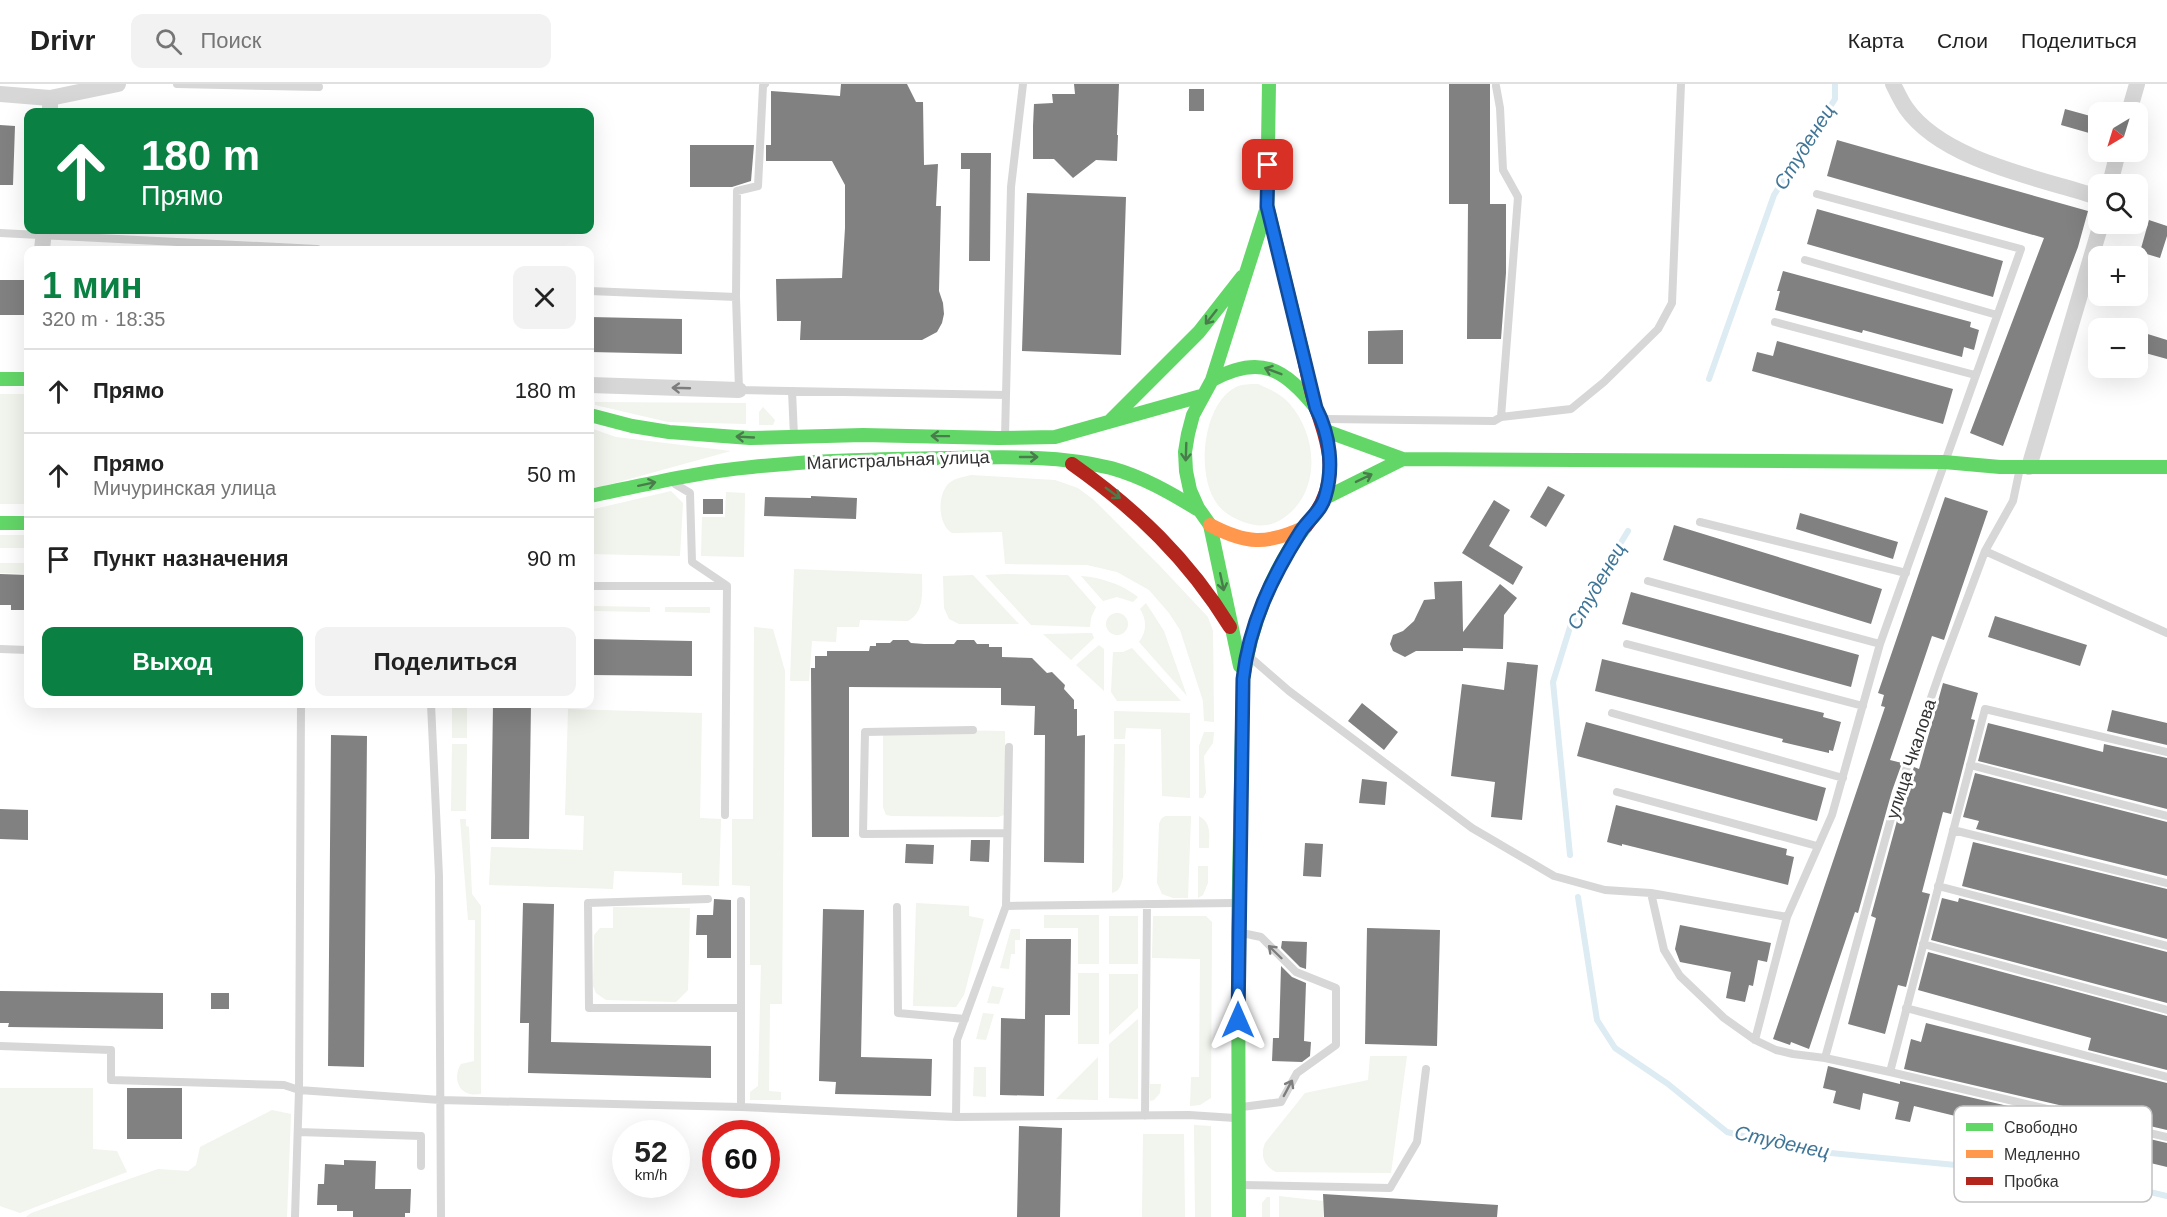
<!DOCTYPE html>
<html lang="ru">
<head>
<meta charset="utf-8">
<style>
	:root { --surface:#fff; --page:#f2f2f2; --text:#222; --muted:#767676; --line:#e0e0e0; --accent:#0b8043 }
	body { margin:0; font-family:Arial,sans-serif; background:var(--page); color:var(--text); height:100vh; display:flex; flex-direction:column; font-size:22px; white-space:nowrap }
	* { box-sizing:border-box; margin:0 }
	p { font-size:20px; color:var(--muted) }
	.icon { flex:none; width:33px; height:33px; fill:none; stroke:currentColor; stroke-width:2; stroke-linecap:round; stroke-linejoin:round }
	.map { position:relative; flex:1; overflow:hidden }
	.drawer { position:absolute; left:24px; top:162px; width:570px; height:462px; display:flex; flex-direction:column; background:var(--surface); border-radius:12px; box-shadow:0 6px 24px #0002 }
	.drawer>* { flex:none }
	.hud { position:absolute; left:24px; top:24px; width:570px; height:126px; border-radius:12px; box-shadow:0 6px 24px #0002; background:#0b8043; color:#fff; overflow:hidden }
	.needle { width:39px; rotate:218deg }
	.controls { position:absolute; left:2088px; top:18px; display:grid; gap:12px }
	.controls a { display:grid; place-items:center; width:60px; height:60px; border-radius:12px; background:var(--surface); box-shadow:0 6px 24px #0002; font-size:30px }
	.speed { position:absolute; left:612px; top:1036px; display:flex; gap:12px; font-size:30px; font-weight:700; text-align:center }
	.speed>* { display:grid; place-content:center; width:78px; height:78px; border-radius:50%; background:var(--surface); box-shadow:0 6px 24px #0002; line-height:1 }
	.speed small { font-size:15px; font-weight:400 }
	.speed .limit { border:9px solid #d22; background:#fff; color:#111 }
	.pin { position:absolute; display:grid; place-items:center; width:51px; height:51px; color:#fff; margin:-26px; border-radius:12px; box-shadow:0 3px 9px #0006 }
	.me { position:absolute; width:66px; margin:-33px; rotate:0deg; stroke-linejoin:round; filter:drop-shadow(0 0 4px #0008) }
	.turn { display:flex; align-items:center; gap:21px; height:126px; padding:0 18px; font-size:27px }
	.turn .icon { width:78px; height:78px; stroke-width:2.5 }
	.turn b { display:block; font-size:42px; line-height:51px }
	.round { display:grid; place-items:center; flex:none; width:63px; height:63px; border-radius:12px; background:var(--page) }
	.headline { display:flex; align-items:center; justify-content:space-between; height:102px; padding:0 18px }
	h1 { font-size:36px; font-weight:800; line-height:45px; color:var(--accent) }
	.action { display:flex; gap:12px; margin-top:auto; padding:12px 18px }
	.action a { flex:1; height:69px; border-radius:12px; background:var(--accent); color:#fff; font-size:24px; font-weight:800; line-height:69px; text-align:center }
	.action a+a { background:var(--page); color:var(--text) }
	ul { padding:0; list-style:none }
	li { display:flex; align-items:center; gap:18px; height:84px; padding:0 18px; border-top:2px solid var(--line) }
	li div { flex:1 }
	li b { display:block; font-size:22px }
	li em { font-style:normal }
	header { display:flex; align-items:center; gap:36px; box-sizing:border-box; height:84px; padding:0 30px; background:var(--surface); border-bottom:2px solid var(--line) }
	header strong { font-size:28px }
	nav { display:flex; gap:33px; margin-inline-start:auto; font-size:21px }
	.search { width:420px; height:54px; background:var(--page); display:flex; align-items:center; gap:15px; box-sizing:border-box; padding:0 21px; border-radius:12px; color:var(--muted); font-size:22px }
	.map>svg:first-child { display:block }
	.green { fill:#f1f5ed }
	.lines { fill:none; stroke-linecap:round; stroke-linejoin:round }
	.stream { stroke:#ddebf3; stroke-width:6 }
	.building { fill:#818181 }
	.lane { stroke:#d7d7d7; stroke-width:8 }
	.street { stroke:#d7d7d7; stroke-width:16 }
	.fast { stroke:#63d668; stroke-width:14 }
	.slow { stroke:#ff974d; stroke-width:14 }
	.jam { stroke:#b3261e; stroke-width:14 }
	.oneway { stroke:#497c4b }
	.oneway2 { stroke:#7d7d7d }
	.route-casing { stroke:#114b97; stroke-width:15 }
	.route { stroke:#1a73e8; stroke-width:10 }
	.labels { text-anchor:middle; stroke-width:6; stroke-linejoin:round; paint-order:stroke }
	.street-label { font-size:18px; fill:#333; stroke:#fff }
	.water-label { font-size:20px; font-style:italic; fill:#3f7597; stroke:#fff }
	.key { fill:#fff; stroke:#c2c2c2; stroke-width:1.5 }
	.key-label { font-size:16px; fill:#333 }
</style>
</head>
<body>
<header>
<strong>Drivr</strong>
<div class="search"><svg class="icon" aria-label="search" viewBox="0 0 24 24"><circle cx="10" cy="10" r="6"/><path d="M15 15l6 6"/></svg>Поиск</div>
<nav><a>Карта</a><a>Слои</a><a>Поделиться</a></nav>
</header>
<div class="map">
<svg width="2167" height="1133" viewBox="0 0 2167 1133">
	<rect width="100%" height="100%" fill="#fff"/>
	<path class="green" d="M1258,300c11,5 23,10 31,19 25,28 32,75 6,105 -10,11 -24,20 -40,17 -16,-3 -33,-11 -41,-26 -17,-29 -11,-95 22,-112 6,-3 15,-3 22,-3z
		M0,310h28v110h-28z
		M595,318l151,1v21l-78,-2 -73,-17z
		M763,323l12,13 -2,5h-14v-13z
		M590,344l26,9 115,14 -127,35 -14,2z
		M971,391l84,5 23,8 16,12 65,65 49,52 5,14 1,91 -10,-1 -1,-20 -23,-71 -11,-17 -20,-23 -32,-18 -30,-7 -82,-1 -3,-32 -50,1c-14,-8 -15,-37 -4,-49 7,-6 15,-7 23,-9z
		M671,407l12,12 -3,53 -90,-2v-44z
		M726,408l19,1 -1,64 -43,-1 1,-39h23z
		M0,451h28v13h-28z
		M0,479h28v11l-28,-1z
		M794,485l128,5c0,17 3,38 -14,47l-48,-1 -1,7h-22l-1,15 -24,-1 -3,40h-19z
		M1006,490l62,1 28,32 -5,11 -1,9 -59,-2 -46,-50z
		M973,491l46,49h-60l-10,-5 -5,-11 -1,-32z
		M1081,492c20,1 42,9 57,21l-5,5 -16,-5 -14,4z
		M1146,519l18,28 23,65 -48,-54c8,-11 8,-22 1,-33z
		M594,522l56,1v5l-56,-1z
		M665,523h45v6l-45,-1z
		M1106 540a11 11 0 1 1 22 0a11 11 0 1 1-22 0Z
		M754,543l19,2 12,42 -3,333h-12l-1,87 12,1v8h-31v-8l8,-6 3,-121h-11v-79l-18,-1v-66h21z
		M1092,549l2,5 -23,22 -28,-26z
		M1099,561l5,4v42l-28,-26z
		M1132,564l49,53h-64l-6,-9 2,-40h10z
		M452,620h15v34h-15z
		M568,625l134,4 -2,105 21,1 -2,67 -37,-1v-12l-68,-2 -1,18 -124,-4 2,-38 92,3 1,-34 -19,-1z
		M1114,627l76,2v85l-28,-2 -1,-67 -35,-1 -1,11h-11z
		M892,645l113,2 1,78 -2,6 -6,2 -106,-1 -6,-1 -3,-8v-73z
		M1204,648h10l-1,11 -9,13 2,37 -3,5h-4v-52z
		M452,660h15l-1,67h-15z
		M1114,660h11l-2,133c-2,8 -3,14 -11,16z
		M1165,732h26l-3,82h-15l-11,-4 -5,-11 2,-59 2,-5z
		M1199,732c13,7 10,19 10,32h-10z
		M460,735h6v7l3,1 3,67 9,12v188c-4,0 -8,1 -11,0 -14,-3 -16,-20 -9,-30l13,-3 1,-141h-7z
		M1198,782h10v17l-5,12 -5,3z
		M916,819l53,3v10l15,3 -20,76 -8,12 -43,-1z
		M613,823l77,1 -2,82 -12,12 -70,-2 -10,-7 -3,-7 1,-51 6,-7h13z
		M1044,831h55v49h-21v-36h-34z
		M1109,832h29v48h-29z
		M1153,832h53l6,6 -1,176 -11,7 -10,1 1,-29h8l1,-118 -48,-1z
		M1011,845h9v11h-5v14h-4l-2,15 -9,-1z
		M1078,889h21v71h-21z
		M1109,890h29v34l-29,27z
		M992,902l12,2 -5,16 -12,-1z
		M983,929l11,1 -8,26 -10,-1z
		M1138,935v80l-29,-1v-54z
		M1370,972h37l-16,117 -115,-1c-12,-6 -16,-16 -11,-29l40,-50 63,-13z
		M1098,973v43l-42,-1z
		M974,983h12v30l-13,-1z
		M1150,1000h11l-1,9 -6,7 -4,1z
		M0,1004h93v61l24,2 10,21 -107,41 -20,-7z
		M272,1026l19,4 -4,103h-261l5,-4 127,-44 30,2 8,-6 4,-18z
		M1194,1041l17,1v91h-16z
		M1143,1050h41l1,83h-43z
		M1279,1112l44,5v16h-44z
		M1267,1113h3v20h-8v-14z"/>
	<g class="lines">
		<path class="stream" d="M1709,295l65,-184 61,-96v-15
			M1570,771l-17,-173 18,-58 57,-93
			M1578,813l19,123 18,28 53,36 59,48 72,18 292,28 76,18"/>
	</g>
	<path class="building" d="M841,0h66l9,18h7l1,63 14,-1 -2,42h5l-2,85 4,12 1,11 -2,9 -5,9 -15,8h-122l1,-19h-24l-1,-42 66,-1 3,-50v-43l-13,-24h-66v-16h5v-54l69,5z
		M1074,0h45l-2,51h1l-1,26 -21,-1 -23,18 -19,-19h-21v-33l1,-22 19,-1 -1,-9h23z
		M1449,0h41v120h16v69l-5,66h-34l1,-135h-19z
		M1189,5h15v22h-15z
		M2065,25l29,8 -5,16 -28,-8z
		M0,41l15,1 -2,59h-13z
		M1837,56l251,71 -10,36 -75,199 -33,-13 74,-195 -217,-62z
		M690,61h64l-3,36 -19,6h-42z
		M961,69h30l-1,108h-21l1,-92h-9z
		M1027,109l99,4 -5,158 -99,-4z
		M1817,125l186,52 -10,36 -186,-53z
		M2149,136l18,6v10l-7,22 -20,-6z
		M1783,187l188,51 -1,5 9,3 -5,20 -10,-3 -2,10 -99,-27 -1,3 -87,-23 5,-19h-3z
		M0,196h24v35h-24z
		M590,233l92,2v35l-92,-2z
		M1403,246v34h-35v-33z
		M2138,247l29,9v19l-29,-8z
		M1777,257l176,48 -10,35 -191,-53 5,-19 16,4z
		M1548,402l17,9 -19,32 -16,-10z
		M811,412l46,2 -1,21 -92,-3 1,-19 46,1z
		M1945,413l43,14 -44,129 -12,-4 -42,124 12,3 -10,28 -34,122 -3,-1 -46,137 -18,-7 -1,3 -17,-6 112,-332 -4,-1 3,-11 -6,-2z
		M703,415h20v15h-20z
		M1494,416l16,10 -21,36 34,21 -10,18 -51,-32z
		M1800,429l98,29 -5,17 -97,-30z
		M1674,441l208,64 -11,35 -208,-64z
		M0,490l28,1v35h-17v-5h-11z
		M1462,497l1,51 37,-48 17,14 -13,17 -1,34 -40,-1v3h-47l-11,6 -12,-6 -3,-7 3,-9 10,-4 11,-10 10,-21 11,-1 -1,-17z
		M1631,508l228,63 -8,32 -229,-63z
		M1995,532l92,29 -7,21 -92,-29z
		M590,555l102,2v35l-102,-1z
		M893,556h15l3,3 13,1h30l3,-4h17l3,4h12v3h13v10l30,1 15,15 5,-1 13,13 -1,4 10,11v9h3v27l8,-1 -1,128 -40,-1 1,-127h-11l1,-29 -34,-1v-17l-152,-1v150h-37l-1,-169h4v-12h12v-5h42l1,-5h6v-3h14z
		M1602,575l222,54 -1,4 18,5 -8,29 -4,-1v3l-47,-11 1,-3 -188,-48z
		M1507,578l31,3 -16,155 -31,-3 4,-35 -44,-6 11,-92 42,6z
		M1943,599l35,10 -7,26 4,1 -24,94 -8,-2 -21,80 8,2 -24,93 -8,-2 -13,49 -37,-10 28,-106 -5,-2 33,-121 10,-28 5,2z
		M1362,619l36,29 -14,18 -36,-29z
		M493,620h38l-2,135h-38z
		M2112,626l55,13v22l-60,-14z
		M1586,638l240,66 -9,33 -240,-65z
		M1988,639l115,29 1,-8 63,14v51l-189,-48z
		M331,651l36,1 -3,331 -36,-1z
		M1975,689l192,49v54l-191,-47 3,-8 -16,-4z
		M1362,695l25,3 -2,23 -26,-2z
		M1616,721l171,44 -1,6 8,2 -6,28 -166,-41v2l-15,-4z
		M0,725l28,1v30l-28,-1z
		M971,756h19l-1,22 -19,-1z
		M1973,758l194,47v50l-205,-53z
		M1305,759l18,1 -2,33 -18,-1z
		M906,760l28,1 -1,19 -28,-1z
		M1942,814l16,4 1,-4 208,54v51l-236,-63z
		M714,815l17,1v58h-24v-23h-11l1,-20h16z
		M523,819l31,1 -3,138 160,4v32l-183,-5 1,-50h-9z
		M823,825l41,1 -3,147 71,2 -1,37 -96,-2 1,-12 -17,-1z
		M1680,841l91,18 -4,19 -9,-2 -5,26 -4,-1 -4,17 -19,-4 5,-26 -51,-10 -5,-13z
		M1367,844l73,2 -3,116 -72,-2z
		M1026,855h45l-1,76h-25l-1,81 -44,-1 1,-77 24,1z
		M1282,857l25,1 -1,27 -6,-2 -19,-19z
		M1928,868l239,64v54l-79,-20 3,-12 -173,-48z
		M1281,882l11,11 14,6 -2,58 7,1 -1,14 -8,6 -30,-1 1,-23h6z
		M0,907l163,2v36l-155,-2 1,-4h-9z
		M211,909h18v16h-18z
		M1926,939l241,60v47l-263,-61 7,-30 10,3z
		M1828,982l72,18v-3l267,62v24l-253,-61 -4,16 -15,-3 4,-17 -36,-9 -3,17 -27,-7 3,-12 -13,-3z
		M127,1004h55v51h-55z
		M1019,1042l43,2 -2,89h-43z
		M344,1076l32,1 -1,28h36l-1,24h-5v4h-52v-6h-16v-6h-20l1,-21h6l1,-20 19,1z
		M1323,1110l175,11 -1,12h-173z"/>
	<g class="lines">
		<path class="lane" d="M177,0l142,3
			M765,0l-2,2 -5,100 -21,5 -1,106 3,93 267,5
			M0,149l317,16
			M1805,176l192,55
			M590,207l146,6
			M1775,238l200,53
			M792,307l2,45
			M1501,333l70,-8 33,-27 54,-53 14,-26 9,-219
			M1325,335l169,2 7,-4 17,-220 -15,-27 -3,-62 -4,-22
			M1005,353l6,-250 12,-103
			M675,400l15,9 2,69 34,23
			M1700,438l206,51
			M1985,467l182,82
			M1648,497l232,63
			M590,502h137l-2,229
			M1627,560l236,62
			M0,565l28,1
			M1251,574l38,33 183,137 82,48 51,14 46,3 13,57 16,26 44,42 31,22 21,10 17,4 32,4 65,14 277,65
			M431,620l8,172 2,341
			M1612,629l231,65
			M973,646l-108,2 -2,102 144,-1
			M1009,663l-3,159 228,-3
			M1970,681l197,51
			M1617,708l200,54
			M1953,746l214,53
			M1938,802l229,60
			M1651,809l136,24
			M708,815l-120,4 1,105h152v99
			M741,817v107
			M897,823l1,106 67,6
			M1242,849l19,4 35,35 40,16v57l-39,28 -16,29 -39,5
			M1923,860l244,66
			M1906,924l261,69
			M1755,956l32,-123 45,-102 48,-171 141,-395 -204,-55
			M0,962l111,4v30l173,5 15,5 141,10 301,7 215,10 233,-2 46,3
			M1825,974l73,-265 43,-124 44,-118 28,-50 7,-33
			M1890,988l95,-363 182,43
			M1145,1032l2,-212
			M956,1033l1,-77 49,-134
			M298,1048l123,4v30
			M1241,1101l149,3 27,-46 9,-73
			M295,1133l4,-127 2,-386"/>
		<path class="street" d="M1893,0c4,8 8,17 13,24 37,53 134,70 192,89
			M0,10l50,4
			M50,28v-14l68,-14
			M2129,28l8,-28
			M2110,100l8,-32
			M42,166l2,-20
			M590,301l149,5
			M2029,383l72,-243"/>
		<path class="fast" d="M1269,0l-2,121 36,149
			M0,295h28
			M1212,296c48,-26 72,-12 104,28
			M590,331l42,11 37,6 81,6 113,-3 135,3 57,-1 146,-41
			M1110,337l89,-89 43,-55
			M1326,347l77,28 541,3 56,5h167
			M590,412c53,-11 107,-24 162,-29 66,-7 133,-8 200,-9 54,-1 106,-3 159,10 32,9 58,24 86,41
			M1325,414l78,-39
			M0,439h28
			M1240,582l-30,-141 -12,-17 -8,-18 -4,-19 -1,-19 3,-18 5,-19 19,-35 55,-173
			M1239,1133l-1,-285 5,-253c8,-53 29,-111 63,-153"/>
		<path class="slow" d="M1210,441c36,19 56,20 93,3"/>
		<path class="jam" d="M1303,270c4,18 7,37 13,54 16,46 24,78 -10,118
			M1072,380c65,46 116,95 158,163"/>
	</g>
	<defs><path id="oneway-shaft" d="M-6 0H5M1.5-3L5.5 0L1.5 3" fill="none" stroke-width="1.6" stroke-linecap="round" stroke-linejoin="round" transform="scale(1.5)"/></defs>
	<g class="oneway">
		<use href="#oneway-shaft" transform="translate(1211 233) rotate(128)"/>
		<use href="#oneway-shaft" transform="translate(1273 287) rotate(-159)"/>
		<use href="#oneway-shaft" transform="translate(940 352) rotate(-179)"/>
		<use href="#oneway-shaft" transform="translate(745 353) rotate(-177)"/>
		<use href="#oneway-shaft" transform="translate(1186 368) rotate(92)"/>
		<use href="#oneway-shaft" transform="translate(1029 373)"/>
		<use href="#oneway-shaft" transform="translate(1364 394) rotate(-26)"/>
		<use href="#oneway-shaft" transform="translate(647 400) rotate(-12)"/>
		<use href="#oneway-shaft" transform="translate(1113 409) rotate(36)"/>
		<use href="#oneway-shaft" transform="translate(1222 498) rotate(78)"/>
	</g>
	<g class="oneway2">
		<use href="#oneway-shaft" transform="translate(681 304) rotate(-178)"/>
		<use href="#oneway-shaft" transform="translate(1275 868) rotate(-136)"/>
		<use href="#oneway-shaft" transform="translate(1288 1004) rotate(-62)"/>
	</g>
	<g class="lines">
		<defs>
			<path id="route" d="M1238,936l5,-341c6,-55 29,-102 58,-148 8,-12 20,-20 24,-34 9,-29 5,-62 -9,-89l-49,-202 1,-41"/>
		</defs>
		<use href="#route" class="route-casing"/>
		<use href="#route" class="route"/>
	</g>
	<g class="labels">
		<g class="street-label">
			<text transform="translate(898 376) rotate(-2)" y="6">Магистральная улица</text>
			<text transform="translate(1911 675) rotate(-72)" y="6">улица Чкалова</text>
		</g>
		<g class="water-label">
			<text transform="translate(1804 63) rotate(-58)" y="7">Студенец</text>
			<text transform="translate(1596 502) rotate(-60)" y="7">Студенец</text>
			<text transform="translate(1782 1058) rotate(12)" y="7">Студенец</text>
		</g>
	</g>
	<rect x="1954" y="1022" width="198" height="96" rx="9" class="key"/>
	<rect x="1966" y="1039" width="27" height="8" fill="#63d668"/>
	<rect x="1966" y="1066" width="27" height="8" fill="#ff974d"/>
	<rect x="1966" y="1093" width="27" height="8" fill="#b3261e"/>
	<g class="key-label">
		<text x="2004" y="1049">Свободно</text>
		<text x="2004" y="1076">Медленно</text>
		<text x="2004" y="1103">Пробка</text>
	</g>
</svg>
<div class="controls">
<a><svg class="needle" viewBox="-14 -14 28 28"><path d="M0-13l5 13h-10z" fill="#e53935"/><path d="M0 13l5-13h-10z" fill="#767676"/></svg></a>
<a><svg class="icon" aria-label="search" viewBox="0 0 24 24"><circle cx="10" cy="10" r="6"/><path d="M15 15l6 6"/></svg></a>
<a>+</a>
<a>−</a>
</div>
<div class="speed"><div>52<small>km/h</small></div><div class="limit">60</div></div>
<div class="pin" style="left:1268px;top:81px;background:#d93025"><svg class="icon" aria-label="arrive" viewBox="0 0 24 24"><path d="M6 21V4h12l-3 4 3 4H6"/></svg></div>
<svg class="me" style="left:1238px;top:936px" viewBox="-20 -20 40 40"><path d="M0-17L14 15 0 8-14 15z" fill="#1a73e8" stroke="#fff" stroke-width="4"/></svg>
<div class="hud">
<div class="turn"><svg class="icon" aria-label="ahead" viewBox="0 0 24 24"><path d="M12 20V5M6 11l6-6 6 6"/></svg><div><b>180 m</b>Прямо</div></div>
</div>
<section class="drawer">
<div class="headline"><div><h1>1 мин</h1><p>320 m · 18:35</p></div><a class="round"><svg class="icon" aria-label="close" viewBox="0 0 24 24"><path d="M6 6l12 12M18 6L6 18"/></svg></a></div>
<ul>
<li><svg class="icon" aria-label="ahead" viewBox="0 0 24 24"><path d="M12 20V5M6 11l6-6 6 6"/></svg><div><b>Прямо</b></div><em>180 m</em></li>
<li><svg class="icon" aria-label="ahead" viewBox="0 0 24 24"><path d="M12 20V5M6 11l6-6 6 6"/></svg><div><b>Прямо</b><p>Мичуринская улица</p></div><em>50 m</em></li>
<li><svg class="icon" aria-label="arrive" viewBox="0 0 24 24"><path d="M6 21V4h12l-3 4 3 4H6"/></svg><div><b>Пункт назначения</b></div><em>90 m</em></li>
</ul>
<div class="action"><a>Выход</a><a>Поделиться</a></div>
</section>
</div>
</body>
</html>
